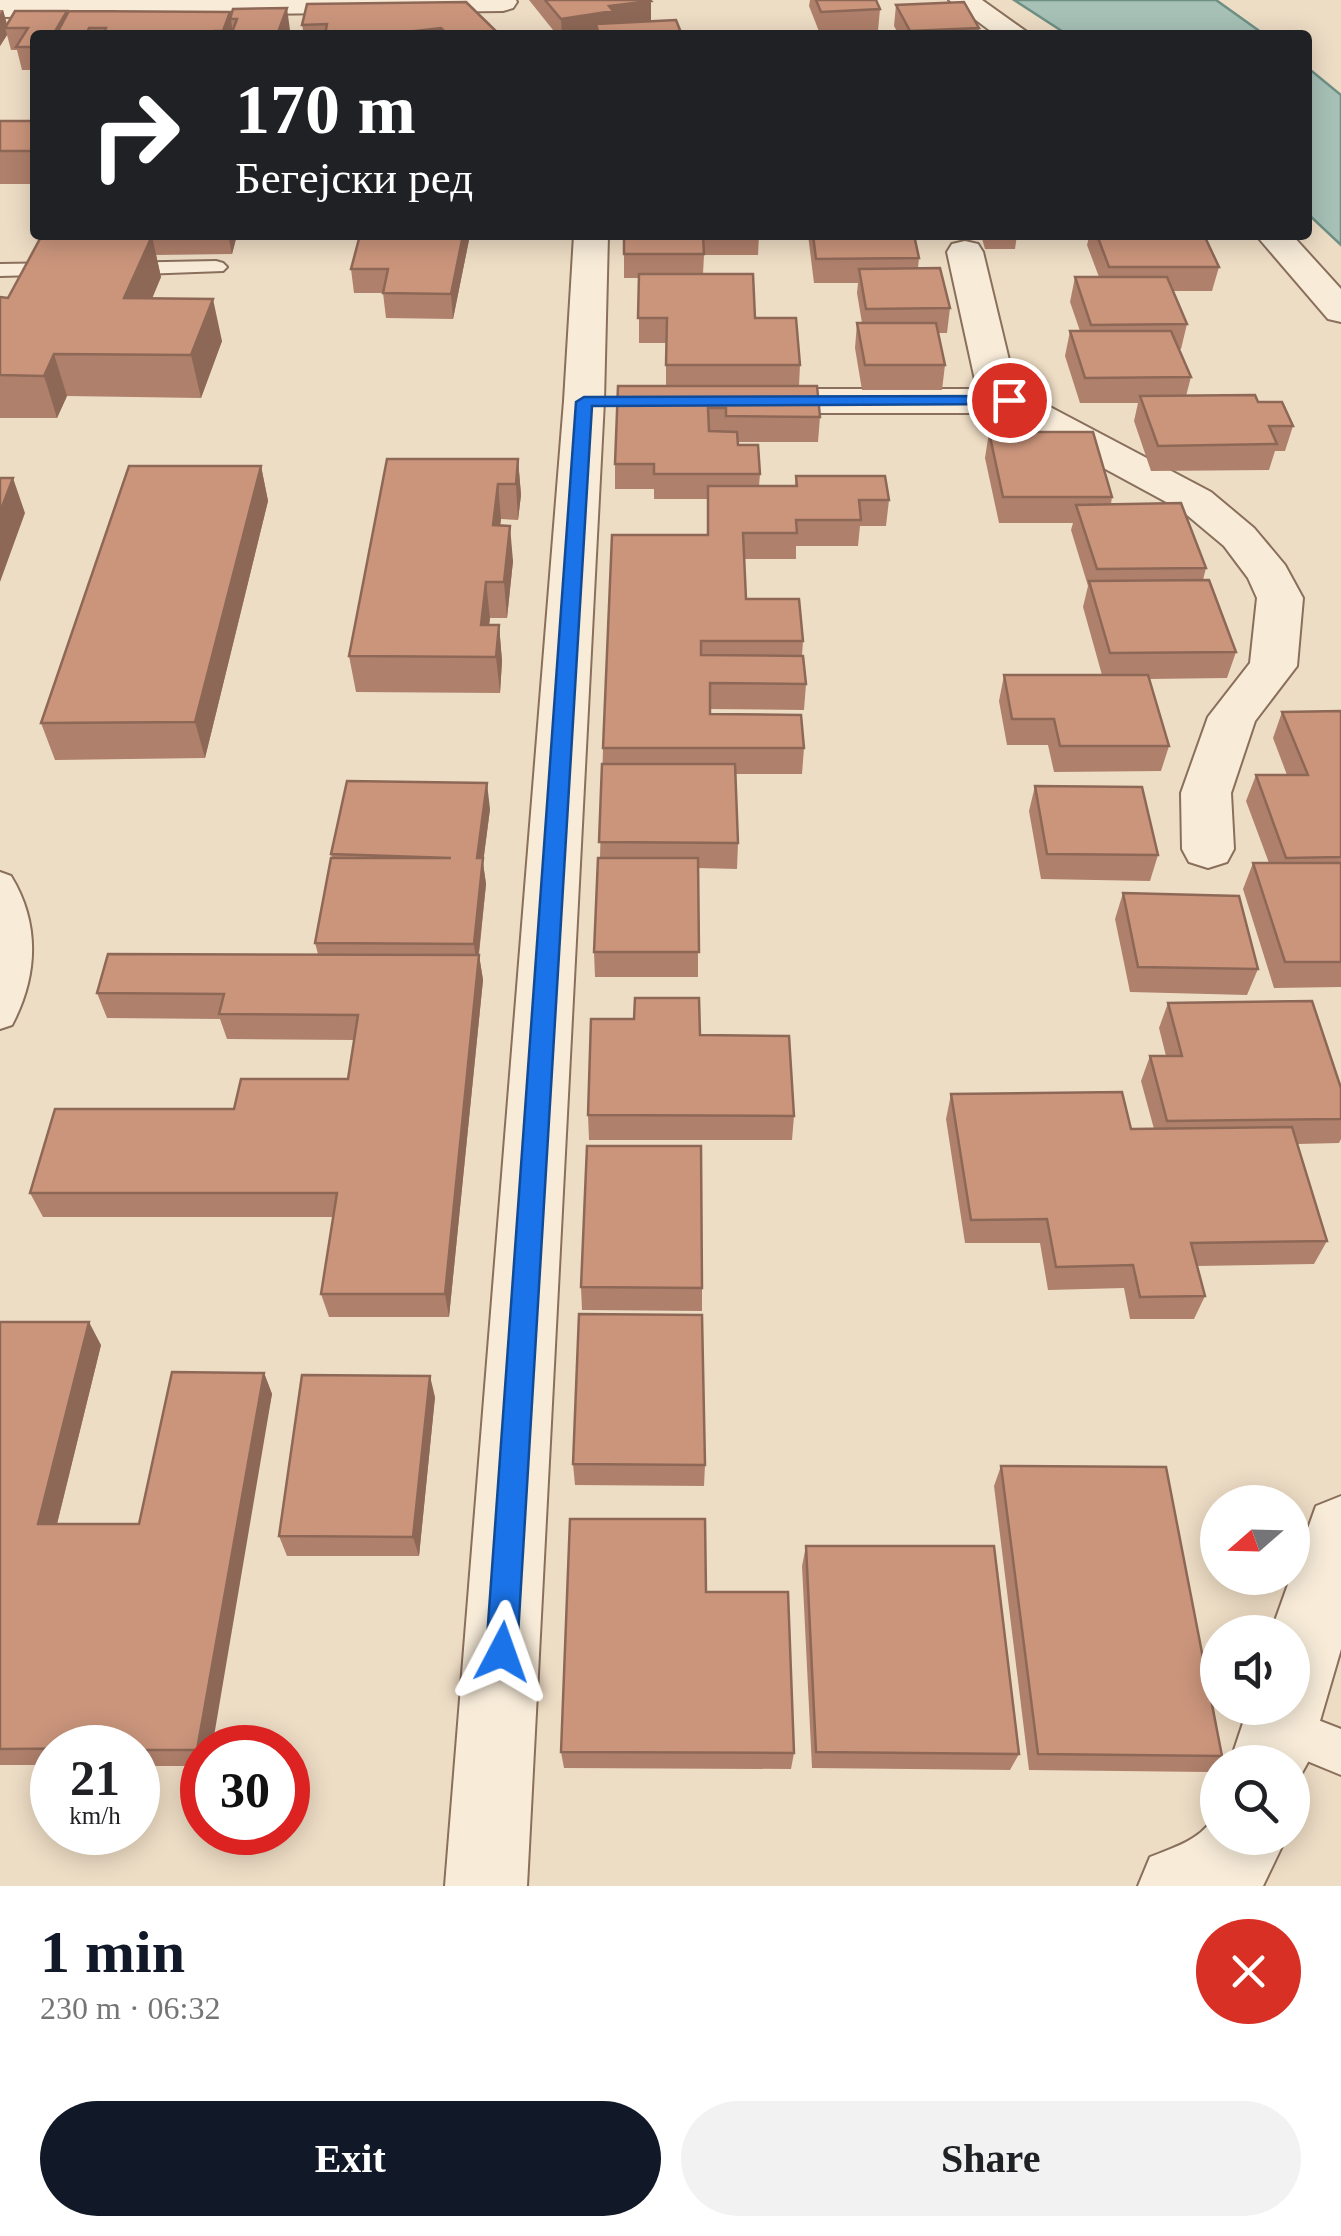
<!DOCTYPE html>
<html lang="en">
<head>
<meta charset="utf-8">
<style>
	:root { --surface:#fff; --page:#f2f2f2; --text:#202124; --muted:#757577; --accent:#111827 }
	body { margin:0; font-family:Georgia,serif; background:var(--page); color:var(--text); height:100vh; display:flex; flex-direction:column; font-size:38px; white-space:nowrap }
	* { box-sizing:border-box; margin:0 }
	p { font-size:32px; color:var(--muted) }
	.icon { flex:none; width:55px; height:55px; fill:none; stroke:currentColor; stroke-width:2; stroke-linecap:round; stroke-linejoin:round }
	.map { position:relative; height:1886px; overflow:hidden }
	.panel { display:flex; flex-direction:column; background:var(--surface); flex:1 }
	.panel>* { flex:none }
	.top-card { position:absolute; left:30px; top:30px; width:1282px; height:210px; border-radius:10px; box-shadow:0 5px 25px #0003; background:#202124; color:#fff; overflow:hidden }
	.needle { width:65px; rotate:250deg }
	.fabs { position:absolute; left:1200px; top:1485px; display:grid; gap:20px }
	.fabs a { display:grid; place-items:center; width:110px; height:110px; border-radius:50%; background:var(--surface); box-shadow:0 5px 25px #0003; font-size:50px }
	.speed { position:absolute; left:30px; top:1725px; display:flex; gap:20px; font-size:50px; font-weight:700; text-align:center }
	.speed>* { display:grid; place-content:center; width:130px; height:130px; border-radius:50%; background:var(--surface); box-shadow:0 5px 25px #0003; line-height:1 }
	.speed small { font-size:25px; font-weight:400 }
	.speed .limit { border:15px solid #d22; background:#fff; color:#111 }
	.pin { position:absolute; display:grid; place-items:center; width:85px; height:85px; color:#fff; margin:-42px; border:5px solid #fff; border-radius:50%; box-shadow:0 2px 10px #0007 }
	.me { position:absolute; width:110px; margin:-55px; rotate:4deg; stroke-linejoin:round; filter:drop-shadow(0 0 8px #0008) }
	.turn { display:flex; align-items:center; gap:35px; height:210px; padding:0 40px; font-size:45px }
	.turn .icon { width:130px; height:130px; stroke-width:2.5 }
	.turn b { display:block; font-size:70px; line-height:85px }
	.round { display:grid; place-items:center; flex:none; width:105px; height:105px; border-radius:52px; background:var(--page) }
	.headline { display:flex; align-items:center; justify-content:space-between; height:170px; padding:0 40px }
	h1 { font-size:60px; font-weight:600; line-height:75px; color:var(--accent) }
	.button { display:flex; gap:20px; margin-top:auto; padding:20px 40px }
	.button a { flex:1; height:115px; border-radius:60px; background:var(--accent); color:#fff; font-size:40px; font-weight:600; line-height:115px; text-align:center }
	.button a+a { background:var(--page); color:var(--text) }
	.map>svg:first-child { display:block }
	.water { fill:#a7c1b7; stroke:#6e9084; stroke-width:2.5 }
	.lines { fill:none; stroke-linecap:round; stroke-linejoin:round }
	.service-casing { stroke:#896f5c; stroke-width:4 }
	.minor-casing { stroke:#896f5c; stroke-width:4 }
	.service { fill:#f8ecd9; fill-rule:evenodd }
	.minor { fill:#f8ecd9; fill-rule:evenodd }
	.wall { fill:#af806b }
	.shaded-wall { fill:#8e6857 }
	.building { fill:#cb957c; stroke:#8e6857; stroke-width:2.5 }
	.route { fill:#1a73e8; stroke:#114b97; stroke-width:2.5 }
</style>
</head>
<body>
<div class="map">
<svg width="1341" height="1886" viewBox="0 0 1341 1886">
	<rect width="100%" height="100%" fill="#eeddc5"/>
	<path class="water" d="M1014,0h202l49,35h-197z
		M1308,68l33,27v150l-33,-31z"/>
	<g class="lines">
		<defs>
			<path id="service" d="M216,261l7,2 4,4 -4,4 -109,4 -11,-6 11,-6z
				M65,263l11,6 -3,5 -73,2v-12z
				M0,872l11,4c29,47 27,100 1,149l-12,4z
				M1271,1708h16l54,21v46l-78,-32 -7,-16 7,-16z"/>
			<path id="minor" d="M0,0h516l1,2 -4,6 -10,3 -503,6z
				M949,0h33l49,35h-35z
				M574,235h34l-4,166 -77,1485h-82l119,-1485z
				M1256,235h36l49,54v33l-13,-3z
				M965,241l13,3 5,8 33,137 195,103 43,36 31,37 18,33 -6,68 -42,55 -24,72 3,56 -7,13 -19,6 -19,-6 -7,-13 -1,-56 27,-76 42,-54 7,-65 -9,-20 -24,-32 -43,-36 -179,-97h-260l-14,-4 -6,-8 6,-8 14,-4h235l-30,-137 5,-8z
				M1341,1496v153l-33,113 -16,29v-29h-62l18,-54h44v-76h-21l45,-126z
				M1218,1810v28h68l-23,48h-125l12,-29c28,-11 54,-18 68,-47z"/>
		</defs>
		<use href="#service" class="service-casing"/>
		<use href="#minor" class="minor-casing"/>
		<use href="#service" class="service"/>
		<use href="#minor" class="minor"/>
	</g>
	<path class="wall" d="M529,0h121l1,21 31,14h-125z
		M810,0h66l4,9 -2,22 -58,3 -11,-28z
		M307,4l193,31h-196l-2,-10z
		M896,5l83,23v4l6,3h-86l-5,-9z
		M0,10h3l4,15 60,-14v3l163,-2 1,4 59,14 -1,5h-254v35h-13l-5,-20h-6l-4,-15 -7,11z
		M0,121h35v63h-35z
		M143,235h94l-5,19 -76,1 5,22 -9,22 70,42 -21,57 -134,-2 -10,22h-57v-121l8,1z
		M470,235l-17,84 -67,-1 -3,-25h-29l-3,-24z
		M624,235h135l-1,20h-54l-1,19 52,44 45,47 -1,21 21,31 -2,25h-80v3l22,29 -1,12h36l1,-10 93,24 -3,26h-26l-2,20h-62v13h-52l2,40 57,42 -1,15 4,28 -2,26 -94,-1v5l94,34 -2,26h-66l2,69 -1,26 -39,-1v109h-103l-1,-25 6,-94 3,-110 104,-213v-36h-53v-10h-39v-25l51,-78v-43h-27v-65h-15z
		M808,235h106l5,23 -1,10 32,40 -3,25h-9l7,32 -3,25h-80l-7,-42 2,-25h5l-5,-30 1,-10h-44z
		M981,235h36l-2,14h-30z
		M1029,235h175l15,32 -7,24h-39l14,33 -6,25h-2l12,28 -5,19 72,6 35,24 -8,25h-10l-6,19 -118,1 -17,-50 4,-18h-58l-15,-47 5,-25h10l-10,-29 5,-25h24l-12,-32 2,-8 -59,1z
		M989,432l123,65 -1,7 95,64 -3,12 33,72 -9,26 -78,1 20,67 -8,25 -107,1 -6,-27h-41l-8,-44 5,-26h98l-19,-68 5,-21 -17,-56 2,-7h-74l-14,-65z
		M518,459l3,36 -3,25 -17,-1 -1,6 13,36 -6,57h-17l-1,7h10l3,36 -2,32 -144,-1 -7,-36z
		M261,466l7,35 -63,257 -150,2 -14,-37z
		M1341,711v276l-67,1 -31,-99 10,-26h16l-23,-62 10,-26h31l-14,-37 9,-26z
		M1035,786l123,69 -8,26 -109,-2 -12,-68z
		M490,809l-7,54 3,21 -7,71 4,25 -34,337h-120l-8,-23 13,-77h-291l-13,-24 318,-114 6,-39 -127,-1 -7,-20 -113,-1 -10,-25 221,-39 -3,-11 17,-85 -1,-4z
		M1123,893l135,76 -11,26 -117,-3 -15,-73z
		M1168,1003l173,85v51l-2,4 -42,1 30,97 -13,23 -117,2 8,30 -11,23h-64l-6,-31 -76,2 -8,-47h-75l-19,-124 5,-25 180,35h23l-13,-48 9,-25h16l-7,-28z
		M634,1019l66,16 94,81 -2,24h-203l-1,-25z
		M581,1287l121,1v23l-120,-1z
		M0,1322l101,23 -44,179h82l125,-151 8,21 -70,354v18h-64v-18h-86v17h-52z
		M435,1397l-16,159h-132l-8,-20z
		M573,1464l132,1 -1,21 -129,-1z
		M1001,1466l221,290 -13,16 -180,-2 -35,-284z
		M806,1546l213,208 -9,16 -198,-2 -10,-202z
		M706,1592l88,161 -3,16 -227,-1 -3,-16z"/>
	<path class="shaded-wall" d="M651,1v21l-55,2v11h-34l-1,-16 48,-13z
		M287,8l3,22 -1,5h-12z
		M3,10l5,18h-3l2,7 -7,11v-32z
		M230,12l3,23h-9l-1,-4z
		M441,28l1,7h-45v-2z
		M228,235h9l-5,19z
		M463,235h7l-17,84 -2,-25z
		M152,236l9,41 -27,63 -10,-42z
		M213,299l9,42 -21,57 -10,-43z
		M54,354l13,42 -10,22 -13,-42z
		M518,459l3,36 -3,25 -2,-36z
		M261,466l7,35 -63,257 -10,-36z
		M13,478l12,35 -25,69v-70z
		M498,484l3,35 -5,42 -3,-36z
		M510,526l3,35 -6,57 -3,-36z
		M486,582l4,36 -5,39 -4,-32z
		M499,625l3,36 -2,32 -4,-36z
		M487,783l3,26 -7,54 3,21 -9,85 -3,-25 3,-86z
		M479,955l4,25 -34,337 -4,-23z
		M89,1322l12,23 -49,199 -14,-20z
		M264,1373l8,21 -60,354h-10v9l-5,-7z
		M430,1376l5,21 -16,159 -6,-19z"/>
	<path class="building" d="M545,0h105l1,1 -42,5 4,5 -52,8z
		M816,0h60l4,9 -59,3z
		M466,2l34,33h-52l-7,-7 -44,5v2h-72l2,-11 -25,1 5,-21z
		M964,2l15,26 -69,3 -14,-26z
		M287,8l-10,27h-46l6,-16h-7l3,-10z
		M15,11h52l-14,24h-18v12h-19l12,-19h-23z
		M69,11l161,1 -7,19h-8l-1,4h-30l1,-3h-22l-1,3h-59l3,-7h-17l-3,7h-30z
		M676,20l6,15h-83l-3,-11z
		M984,32l1,3h-69z
		M0,121h35v30h-35z
		M42,235l110,1 -28,62 89,1 -22,56 -137,-1 -10,22 -44,-1v-78l8,1z
		M360,235h103l-12,59 -68,-1 5,-24h-37z
		M624,235h79l1,19h-80z
		M813,235h101l5,23 -103,1z
		M1097,235h107l15,32h-110z
		M940,268l10,40 -84,1 -7,-40z
		M639,274h114l2,44h41l4,47h-134l1,-47h-29z
		M1075,277h92l20,47 -96,1z
		M857,323h79l9,42h-80z
		M1070,331h101l20,46 -106,1z
		M618,386h199l3,31 -94,-1v-8h-18l1,23 28,1 1,13h20l2,29h-106v-10h-39z
		M1255,395l3,7h24l11,24h-24l8,18 -119,2 -18,-50z
		M989,432h104l19,65h-109z
		M387,459h131l-2,25h-18l-5,41 17,1 -6,56h-18l-5,43h18l-3,32 -147,-1z
		M129,466h132l-66,256 -154,1z
		M796,476h89l4,24h-30l2,20h-65l1,13h-54l3,66h53l4,42h-102v14l102,1 3,28 -96,-1v31l91,1 3,33h-201l9,-213h96v-49h89z
		M0,478h13l-13,34z
		M1181,503l25,65 -109,1 -21,-64z
		M1209,580l27,72 -126,1 -21,-72z
		M1004,675h144l21,71h-109l-6,-27h-42z
		M1341,711v146l-55,1 -30,-83h52l-26,-63z
		M602,764h133l3,79 -139,-1z
		M347,781l140,2 -10,75h6l-9,86 -159,-1 16,-85h120l-120,-4z
		M1035,786l107,1 16,68 -111,-1z
		M598,858h100l1,94h-105z
		M1253,863h88v99h-56z
		M1123,893l116,3 19,73 -120,-2z
		M108,954l371,1 -34,339h-124l16,-101h-307l25,-84h179l7,-30h107l10,-64 -139,-1 5,-20 -127,-1z
		M635,998h64l1,37 89,1 5,80 -206,-1 3,-96h43z
		M1312,1001l29,87v31l-174,2 -17,-65h32l-14,-53z
		M1122,1092l9,37 161,-2 35,114 -136,2 14,53 -65,1 -7,-32 -77,2 -9,-48 -76,1 -20,-126z
		M587,1146h114l1,142 -121,-1z
		M579,1314l123,1 3,150 -132,-1z
		M0,1322h89l-51,202h101l33,-152 92,1 -67,377h-59v-2l-138,1z
		M302,1375l128,1 -17,161 -134,-1z
		M1001,1466l165,1 56,289 -184,-2z
		M570,1519h135l1,73h82l6,161 -233,-1z
		M806,1546h188l25,208 -203,-2z"/>
	<path class="route" d="M1009,396l6,1v7l-423,2 -75,1246 -5,10 -10,5 -11,-5 -5,-10 90,-1250 8,-5z"/>
</svg>
<div class="fabs">
<a><svg class="needle" viewBox="-14 -14 28 28"><path d="M0-13l5 13h-10z" fill="#e53935"/><path d="M0 13l5-13h-10z" fill="#757577"/></svg></a>
<a><svg class="icon" aria-label="sound" viewBox="0 0 24 24"><path d="M4 9h4l5-4v14l-5-4H4zM17 9q2 3 0 6"/></svg></a>
<a><svg class="icon" aria-label="search" viewBox="0 0 24 24"><circle cx="10" cy="10" r="6"/><path d="M15 15l6 6"/></svg></a>
</div>
<div class="speed"><div>21<small>km/h</small></div><div class="limit">30</div></div>
<div class="pin" style="left:1009px;top:400px;background:#d93025"><svg class="icon" aria-label="arrive" viewBox="0 0 24 24"><path d="M6 21V4h12l-3 4 3 4H6"/></svg></div>
<svg class="me" style="left:502px;top:1652px" viewBox="-20 -20 40 40"><path d="M0-17L14 15 0 8-14 15z" fill="#1a73e8" stroke="#fff" stroke-width="4"/></svg>
<div class="top-card">
<div class="turn"><svg class="icon" aria-label="right" viewBox="0 0 24 24"><path d="M7 20v-9h11M14 6l5 5-5 5"/></svg><div><b>170 m</b>Бегејски ред</div></div>
</div>
</div>
<section class="panel">
<div class="headline"><div><h1>1 min</h1><p>230 m · 06:32</p></div><a class="round" style="background:#d93025;color:#fff"><svg class="icon" aria-label="close" viewBox="0 0 24 24"><path d="M6 6l12 12M18 6L6 18"/></svg></a></div>
<div class="button"><a>Exit</a><a>Share</a></div>
</section>
</body>
</html>
